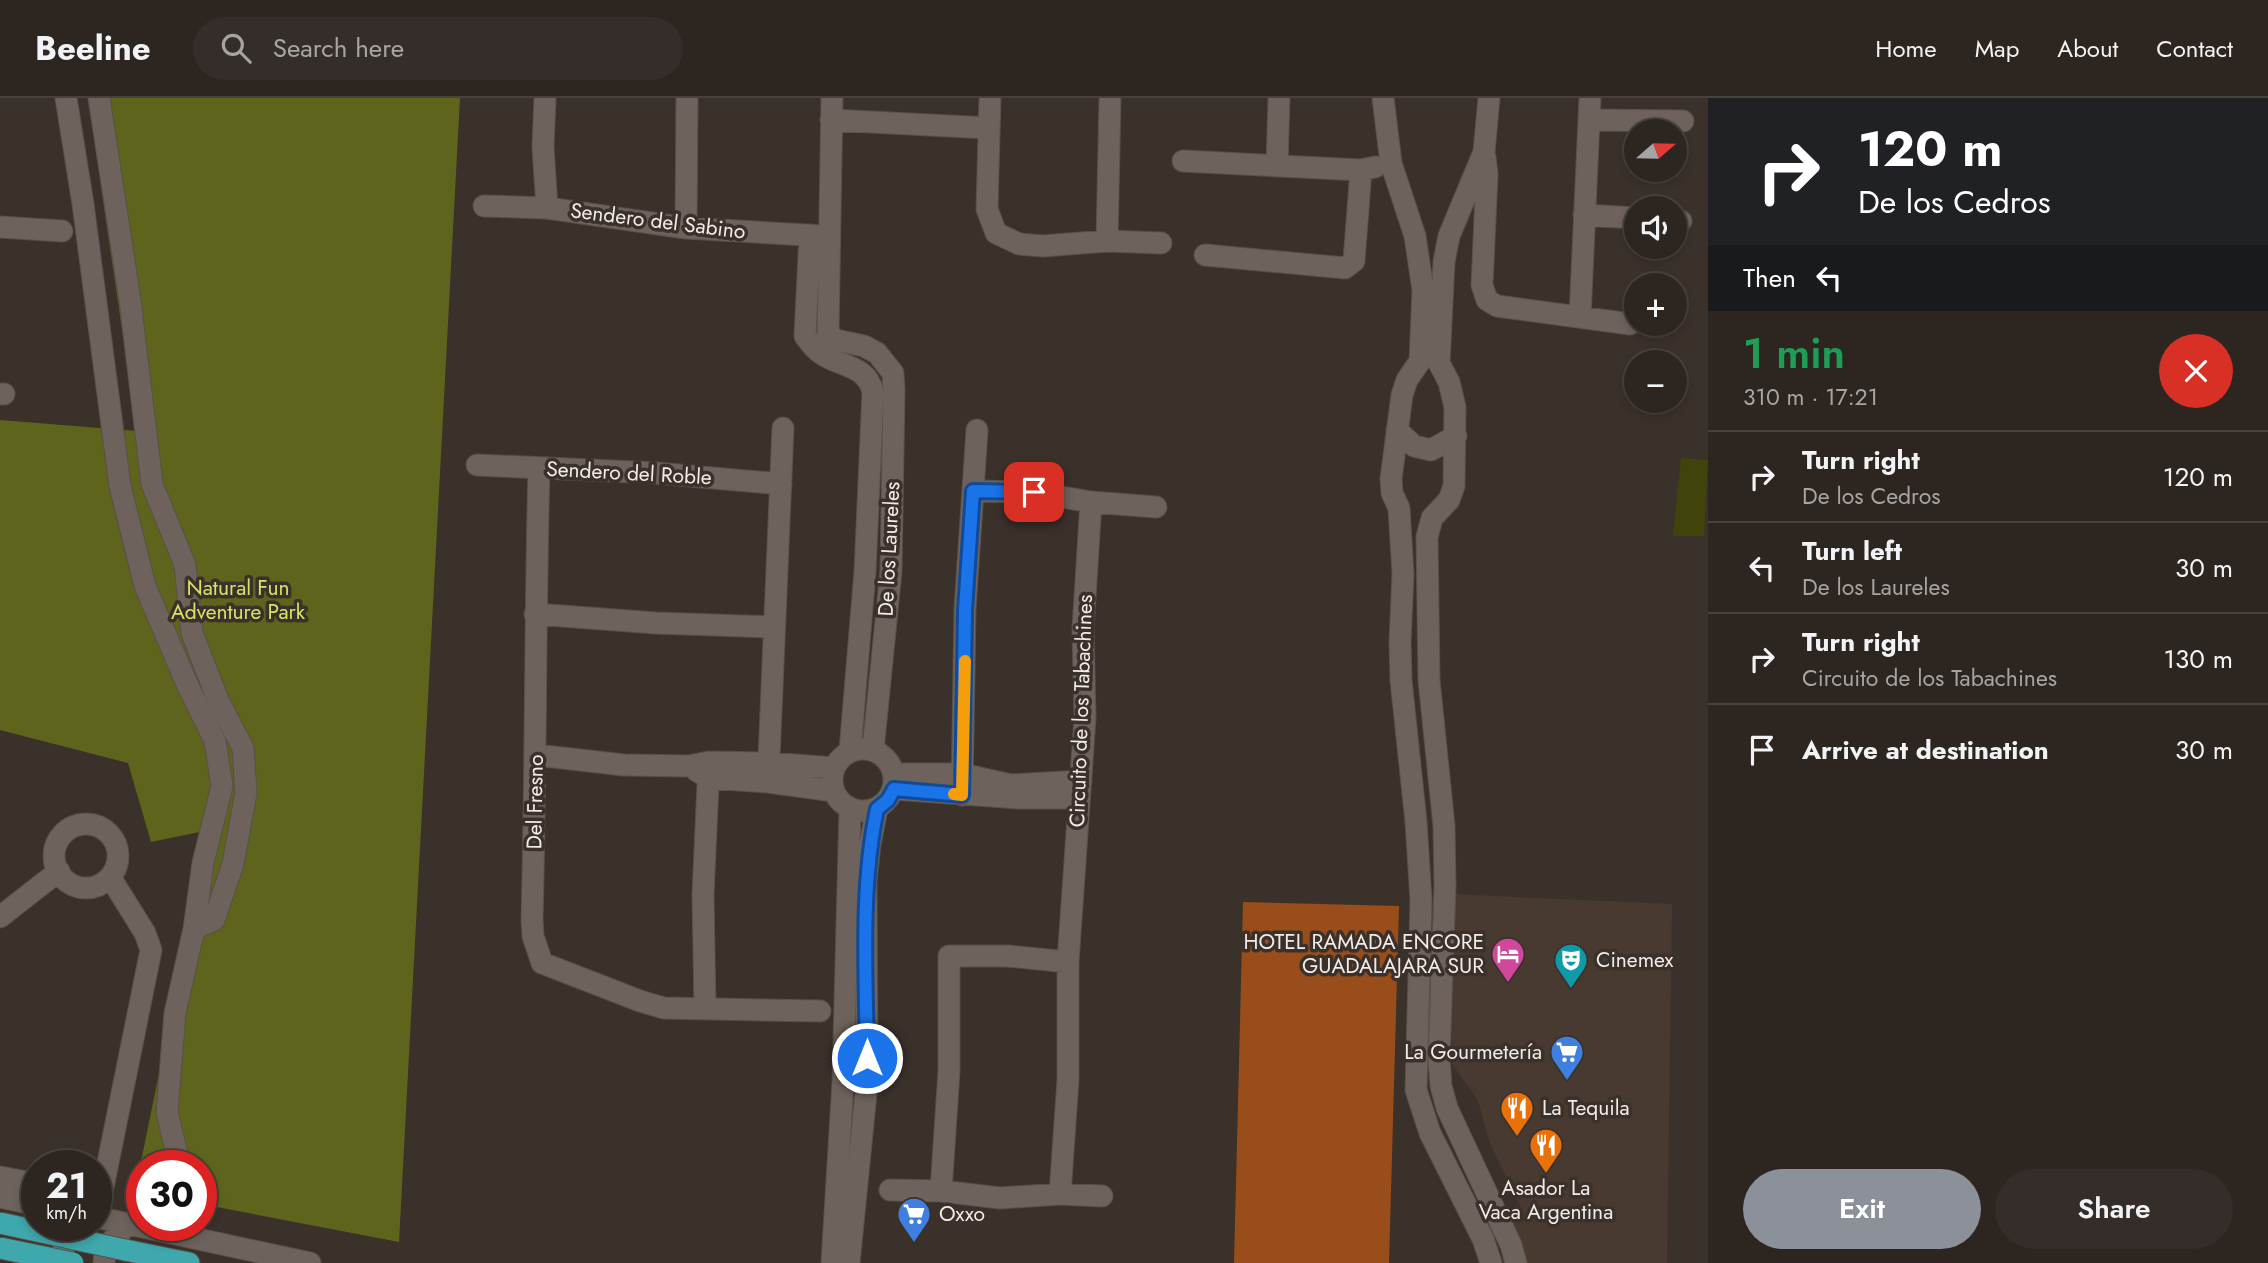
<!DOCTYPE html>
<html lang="en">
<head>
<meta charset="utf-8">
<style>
	:root { --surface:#2c2520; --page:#342d29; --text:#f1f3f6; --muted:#a6a5a5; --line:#48423e; --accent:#8c9099 }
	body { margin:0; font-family:Jost,sans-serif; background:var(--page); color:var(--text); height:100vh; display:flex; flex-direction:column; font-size:26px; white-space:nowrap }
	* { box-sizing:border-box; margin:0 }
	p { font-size:23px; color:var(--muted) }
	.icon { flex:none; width:38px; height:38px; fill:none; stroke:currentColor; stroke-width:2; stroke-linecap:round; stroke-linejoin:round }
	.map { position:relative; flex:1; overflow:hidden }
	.details { display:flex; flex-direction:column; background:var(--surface); width:560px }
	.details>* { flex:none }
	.hud { background:#202124; color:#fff; overflow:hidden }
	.needle { width:46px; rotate:70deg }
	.fabs { position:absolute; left:1624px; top:21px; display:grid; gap:14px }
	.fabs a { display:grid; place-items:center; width:63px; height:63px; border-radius:50%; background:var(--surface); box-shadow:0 4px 10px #0003,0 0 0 2px var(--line); font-size:35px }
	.speed { position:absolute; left:21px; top:1052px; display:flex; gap:14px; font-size:35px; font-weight:700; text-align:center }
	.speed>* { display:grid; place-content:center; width:91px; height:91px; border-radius:50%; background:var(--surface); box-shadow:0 4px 10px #0003,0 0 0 2px var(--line); line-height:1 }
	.speed small { font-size:18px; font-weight:400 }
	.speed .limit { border:10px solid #d22; background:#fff; color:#111 }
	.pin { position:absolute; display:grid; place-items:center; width:60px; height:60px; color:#fff; margin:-30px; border-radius:14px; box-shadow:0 4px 10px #0006 }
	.me { position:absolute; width:77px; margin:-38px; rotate:0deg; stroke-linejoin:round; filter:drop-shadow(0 0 5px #0008) }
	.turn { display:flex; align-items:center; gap:24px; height:147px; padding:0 35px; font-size:32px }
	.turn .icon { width:91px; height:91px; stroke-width:2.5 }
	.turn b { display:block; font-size:49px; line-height:60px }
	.then { display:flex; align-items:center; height:66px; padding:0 35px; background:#0003; gap:14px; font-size:26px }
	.round { display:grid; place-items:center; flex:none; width:74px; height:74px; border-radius:37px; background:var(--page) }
	.head { display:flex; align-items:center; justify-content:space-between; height:119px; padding:0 35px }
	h1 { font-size:42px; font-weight:600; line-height:52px; color:#1e9e55 }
	.action { display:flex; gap:14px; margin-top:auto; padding:14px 35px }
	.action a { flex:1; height:80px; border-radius:42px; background:var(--accent); color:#fff; font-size:28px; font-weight:600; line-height:80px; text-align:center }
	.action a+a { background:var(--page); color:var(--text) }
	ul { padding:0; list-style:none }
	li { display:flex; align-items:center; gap:21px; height:91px; padding:0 35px; border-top:2px solid var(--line) }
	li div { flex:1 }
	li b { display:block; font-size:26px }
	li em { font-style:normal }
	header { display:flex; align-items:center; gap:42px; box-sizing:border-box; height:98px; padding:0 35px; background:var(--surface); border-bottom:2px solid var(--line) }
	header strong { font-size:33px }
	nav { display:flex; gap:38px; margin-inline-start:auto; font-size:24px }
	.search { width:490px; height:63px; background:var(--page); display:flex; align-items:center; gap:18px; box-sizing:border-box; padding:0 24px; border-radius:38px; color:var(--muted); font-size:26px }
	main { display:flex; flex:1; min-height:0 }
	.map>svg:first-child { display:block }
	.built { fill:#493a31 }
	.green { fill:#40440b }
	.forest { fill:#5e641b }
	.building { fill:#994d1a }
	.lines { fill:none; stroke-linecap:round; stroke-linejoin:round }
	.minor-casing { stroke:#58504a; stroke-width:23 }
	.major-casing { stroke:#58504a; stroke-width:23 }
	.highway-casing { stroke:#58504a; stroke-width:23 }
	.minor { stroke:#6e625c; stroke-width:21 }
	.major { stroke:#518c8c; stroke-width:21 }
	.highway { stroke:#3ea8ac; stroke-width:21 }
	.highway-bridge-casing { stroke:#58504a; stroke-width:23; stroke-linecap:butt }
	.highway-bridge { stroke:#3ea8ac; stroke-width:21 }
	.route-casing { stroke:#114b97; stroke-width:18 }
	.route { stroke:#1a73e8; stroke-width:12 }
	.slow { stroke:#f59e0b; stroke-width:12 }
	.labels { text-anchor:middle; stroke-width:7; stroke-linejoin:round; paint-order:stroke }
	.street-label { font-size:21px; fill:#f2ebe7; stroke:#3b312b }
	.park-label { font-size:21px; fill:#d7e266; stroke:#3b312b }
	.poi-label { font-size:21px; fill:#f2ebe7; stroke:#3b312b; text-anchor:start }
</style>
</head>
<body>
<header>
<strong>Beeline</strong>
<div class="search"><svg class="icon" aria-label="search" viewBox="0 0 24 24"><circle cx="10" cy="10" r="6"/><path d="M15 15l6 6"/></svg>Search here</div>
<nav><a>Home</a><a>Map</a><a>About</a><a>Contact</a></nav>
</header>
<main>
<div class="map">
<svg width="1708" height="1165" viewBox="0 0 1708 1165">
	<rect width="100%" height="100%" fill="#3b312b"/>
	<path class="built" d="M1448,796l224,10 -5,359h-147l-8,-40 9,-15 -32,-67 -11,-41 -26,-36z"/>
	<path class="green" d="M1681,360l27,2 -4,76h-31z"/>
	<path class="forest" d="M88,0h372l-61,1144 -198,-38v-38h-59v26l-7,-1 50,-245 34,-118 -68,14 -23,-79 -128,-33v-310l137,11z"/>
	<path class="building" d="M1243,804l156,4 -10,357h-155z"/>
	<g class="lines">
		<defs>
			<path id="minor" d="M66,0l17,106 37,282 25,100 42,98 28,57 7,45 -19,77 -9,66 -19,84 -8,99 13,54
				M99,0l31,202 22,184 33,81 7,68 26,67 25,48 3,45 -13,71 -19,56 -20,9
				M545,0l-2,49 4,61
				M832,0l-4,236 8,6 28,6 13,7 16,20 1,17 -3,181 -18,179
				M990,0l-3,111 9,24 23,11 24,2 64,-5 54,2
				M1383,0l8,65 24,73 8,54 -3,71 -13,19 -5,15 -11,84 1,14 7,15 4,66 -3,68 1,38 15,142 5,78 -5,190 14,43 53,106 8,24
				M1489,0l-5,54 -35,84 -5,26 -5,101 10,19 6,25 -1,79 -5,14 -17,18 -5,19 2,143 15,146 1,59 -6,174 2,27 6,22 64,137 5,18
				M831,22l158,8
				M1589,22l94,1
				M1485,59l2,17 -5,111 5,15 10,6 133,18
				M1183,63l178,9 14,-3
				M1277,67l2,-67
				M484,108l63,2 139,20 137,8
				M1584,117l52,3
				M1675,122l6,1
				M0,129l62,4
				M686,130l1,-130
				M810,137l-5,101c6,8 11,15 20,20 20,11 42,11 48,36l-8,180 -15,179
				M1107,143l3,-143
				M1205,157l140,13 9,-7 7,-91
				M1580,219l10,-219
				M0,296h4
				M1397,332l17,16 17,4 25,-14
				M477,367l179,8 125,11
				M539,370c-4,151 -3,301 -7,452l1,16 9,27 98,38 24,7 156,3
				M973,393l60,1 58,10 65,5
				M535,516l121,9 118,4
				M832 682a31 31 0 1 1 62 0a31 31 0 1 1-62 0Z
				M536,657l88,10 65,1 20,-4 60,1 65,5
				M697,673l12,7 59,4 66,9
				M894,676h68l49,11 70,-4
				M768,684l15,-354
				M894,691l126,9h48l11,3
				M962,697l3,-186 12,-179
				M54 758a32 32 0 1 1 64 0a32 32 0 1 1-64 0Z
				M0,819l59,-46
				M705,910l-2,-113 6,-133
				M0,1079l37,7
				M890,1092l51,1 59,7 60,-4 42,2
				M941,1093l8,-120v-115h59l60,6
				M1060,1096l8,-114v-118l17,-244 -2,-89 8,-127
				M0,1099l37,8
				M96,1119l214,46
				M97,1119l54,-267 -6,-17 -35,-56
				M104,1165c0,-13 6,-22 16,-30
				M832,1165l11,-181 7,-273
				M849,1165l18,-180 -1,-203 4,-36 7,-35"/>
			<path id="major" d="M60,1165l9,-38"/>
			<path id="highway" d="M125,1152l64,13"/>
		</defs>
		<use href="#minor" class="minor-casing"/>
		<use href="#major" class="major-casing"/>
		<use href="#highway" class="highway-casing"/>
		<use href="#minor" class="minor"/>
		<use href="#major" class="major"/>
		<use href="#highway" class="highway"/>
		<defs>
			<path id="highway-bridge" d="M0,1125l125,27
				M0,1150l73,15"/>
		</defs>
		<use href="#highway-bridge" class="highway-bridge-casing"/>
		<use href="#highway-bridge" class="highway-bridge"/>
	</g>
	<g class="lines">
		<defs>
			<path id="route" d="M867,960c-1,-83 -7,-168 10,-249l11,-9 6,-11 68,6 3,-185 8,-119 61,1"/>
		</defs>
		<use href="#route" class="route-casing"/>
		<use href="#route" class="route"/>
		<path class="slow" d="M954,696l8,1 3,-134"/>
	</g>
	<defs>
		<symbol id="hotel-pin" viewBox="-11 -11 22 30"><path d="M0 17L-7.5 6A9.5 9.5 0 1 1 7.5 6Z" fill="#d1479c" stroke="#3b312b"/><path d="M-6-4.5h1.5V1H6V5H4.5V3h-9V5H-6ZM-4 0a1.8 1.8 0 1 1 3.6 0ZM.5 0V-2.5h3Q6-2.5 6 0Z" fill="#fff"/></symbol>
		<symbol id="theatre-pin" viewBox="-11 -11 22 30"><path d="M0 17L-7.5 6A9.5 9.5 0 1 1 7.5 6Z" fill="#0f9aa8" stroke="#3b312b"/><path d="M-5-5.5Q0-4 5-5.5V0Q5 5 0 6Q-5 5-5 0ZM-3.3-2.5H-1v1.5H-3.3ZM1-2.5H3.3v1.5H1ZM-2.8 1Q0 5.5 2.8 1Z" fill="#fff"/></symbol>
		<symbol id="supermarket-pin" viewBox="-11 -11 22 30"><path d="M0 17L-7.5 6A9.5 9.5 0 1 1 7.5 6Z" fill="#3f7fe0" stroke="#3b312b"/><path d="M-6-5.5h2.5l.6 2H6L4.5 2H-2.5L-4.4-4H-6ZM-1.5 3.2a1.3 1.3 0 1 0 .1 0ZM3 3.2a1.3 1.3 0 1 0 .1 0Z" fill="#fff"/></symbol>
		<symbol id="restaurant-pin" viewBox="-11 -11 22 30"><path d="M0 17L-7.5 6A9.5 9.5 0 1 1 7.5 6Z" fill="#e8710a" stroke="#3b312b"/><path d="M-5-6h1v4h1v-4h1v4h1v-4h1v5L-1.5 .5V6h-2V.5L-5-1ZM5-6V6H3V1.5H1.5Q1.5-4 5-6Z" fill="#fff"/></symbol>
	</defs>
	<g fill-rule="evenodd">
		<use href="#hotel-pin" x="1489" y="837" width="38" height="52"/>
		<use href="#theatre-pin" x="1552" y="843" width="38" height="52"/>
		<use href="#supermarket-pin" x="1548" y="935" width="38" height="52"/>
		<use href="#restaurant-pin" x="1498" y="991" width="38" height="52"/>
		<use href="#restaurant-pin" x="1527" y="1028" width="38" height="52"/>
		<use href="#supermarket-pin" x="895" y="1097" width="38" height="52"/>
	</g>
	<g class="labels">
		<g class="street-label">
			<text transform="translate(658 123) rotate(7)" y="7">Sendero del Sabino</text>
			<text transform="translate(629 375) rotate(3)" y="7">Sendero del Roble</text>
			<text transform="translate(889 451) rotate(-87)" y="7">De los Laureles</text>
			<text transform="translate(1081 613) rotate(-88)" y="7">Circuito de los Tabachines</text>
			<text transform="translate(535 704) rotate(-89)" y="7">Del Fresno</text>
		</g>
		<g class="park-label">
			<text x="238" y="497">Natural Fun<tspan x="238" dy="24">Adventure Park</tspan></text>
		</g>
		<g class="poi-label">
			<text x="1484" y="851" text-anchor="end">HOTEL RAMADA ENCORE<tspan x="1484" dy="24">GUADALAJARA SUR</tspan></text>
			<text x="1596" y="869">Cinemex</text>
			<text x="1542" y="961" text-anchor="end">La Gourmetería</text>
			<text x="1542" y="1017">La Tequila</text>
			<text x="1546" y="1097" text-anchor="middle">Asador La<tspan x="1546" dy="24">Vaca Argentina</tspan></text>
			<text x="939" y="1123">Oxxo</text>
		</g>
	</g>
</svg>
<div class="fabs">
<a><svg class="needle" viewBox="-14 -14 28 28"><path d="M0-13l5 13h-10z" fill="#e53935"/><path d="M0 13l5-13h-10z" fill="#a6a5a5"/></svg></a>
<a><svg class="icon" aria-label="sound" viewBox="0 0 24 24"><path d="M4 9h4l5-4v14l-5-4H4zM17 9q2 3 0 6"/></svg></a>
<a>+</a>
<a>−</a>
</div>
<div class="speed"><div>21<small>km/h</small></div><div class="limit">30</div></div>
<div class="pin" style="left:1034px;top:394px;background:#d93025"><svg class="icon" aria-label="arrive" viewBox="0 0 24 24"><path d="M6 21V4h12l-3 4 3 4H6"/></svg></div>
<svg class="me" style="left:867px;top:960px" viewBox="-20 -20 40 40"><circle r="17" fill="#1a73e8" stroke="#fff" stroke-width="3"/><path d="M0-11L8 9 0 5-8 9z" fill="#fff"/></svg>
</div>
<section class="details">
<div class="hud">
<div class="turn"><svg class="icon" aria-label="right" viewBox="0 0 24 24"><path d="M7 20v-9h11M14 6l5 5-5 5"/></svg><div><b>120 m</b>De los Cedros</div></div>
<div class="then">Then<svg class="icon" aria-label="left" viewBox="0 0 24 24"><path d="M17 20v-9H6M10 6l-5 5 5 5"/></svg></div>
</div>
<div class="head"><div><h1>1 min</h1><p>310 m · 17:21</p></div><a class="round" style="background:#d93025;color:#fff"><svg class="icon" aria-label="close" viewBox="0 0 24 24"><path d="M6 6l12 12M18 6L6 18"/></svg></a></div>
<ul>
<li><svg class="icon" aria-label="right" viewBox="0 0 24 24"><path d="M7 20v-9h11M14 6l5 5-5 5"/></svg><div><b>Turn right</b><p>De los Cedros</p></div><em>120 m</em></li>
<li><svg class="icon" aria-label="left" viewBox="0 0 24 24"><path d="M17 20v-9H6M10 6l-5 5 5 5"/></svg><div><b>Turn left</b><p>De los Laureles</p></div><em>30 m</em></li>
<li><svg class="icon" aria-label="right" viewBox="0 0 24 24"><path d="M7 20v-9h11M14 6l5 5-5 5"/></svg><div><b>Turn right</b><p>Circuito de los Tabachines</p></div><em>130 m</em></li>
<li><svg class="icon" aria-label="arrive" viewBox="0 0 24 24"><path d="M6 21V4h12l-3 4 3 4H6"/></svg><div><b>Arrive at destination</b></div><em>30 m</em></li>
</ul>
<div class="action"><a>Exit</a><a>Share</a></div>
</section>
</main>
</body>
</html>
